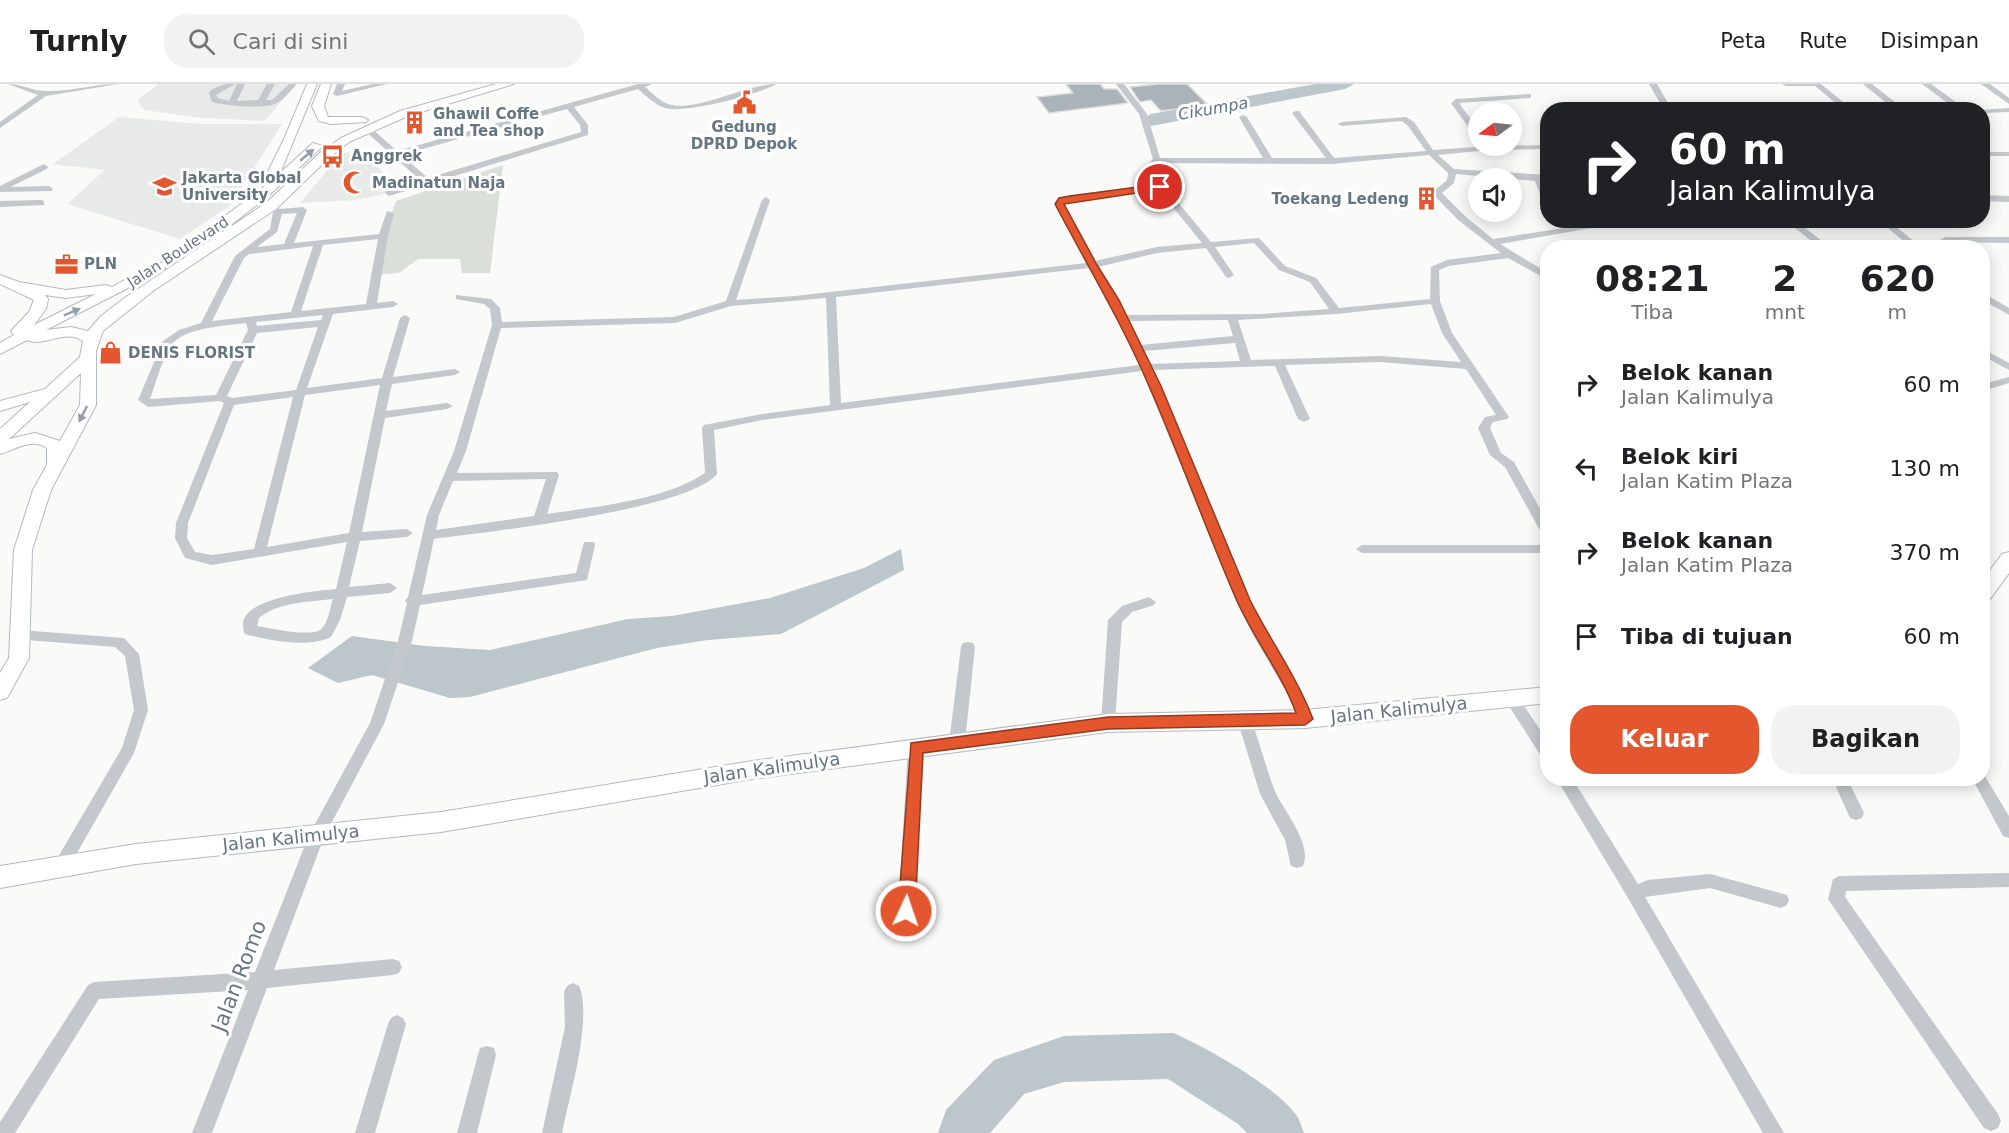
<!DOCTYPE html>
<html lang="id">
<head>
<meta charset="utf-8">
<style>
	:root { --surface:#fff; --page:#f2f2f2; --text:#202124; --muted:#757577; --line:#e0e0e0; --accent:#e4572e }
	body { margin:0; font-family:"DejaVu Sans",sans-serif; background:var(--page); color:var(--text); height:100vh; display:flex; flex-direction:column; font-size:22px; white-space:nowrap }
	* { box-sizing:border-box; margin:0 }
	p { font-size:20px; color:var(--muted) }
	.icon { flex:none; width:33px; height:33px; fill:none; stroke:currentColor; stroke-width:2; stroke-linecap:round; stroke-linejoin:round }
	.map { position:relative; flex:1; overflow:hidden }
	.details { position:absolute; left:1540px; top:156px; width:450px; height:546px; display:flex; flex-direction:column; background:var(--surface); border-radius:24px; box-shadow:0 3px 15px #0003 }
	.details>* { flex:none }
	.banner { position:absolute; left:1540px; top:18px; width:450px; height:126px; border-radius:24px; box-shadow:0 3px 15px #0003; background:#202124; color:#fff; overflow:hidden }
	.needle { width:39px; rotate:255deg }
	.fabs { position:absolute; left:1468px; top:18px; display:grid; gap:12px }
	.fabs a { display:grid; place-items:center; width:54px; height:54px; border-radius:50%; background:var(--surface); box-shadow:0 3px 15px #0003; font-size:30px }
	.pin { position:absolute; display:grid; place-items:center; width:51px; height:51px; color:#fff; margin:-26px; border:3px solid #fff; border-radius:50%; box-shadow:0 2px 6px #0007 }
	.me { position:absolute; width:66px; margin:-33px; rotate:3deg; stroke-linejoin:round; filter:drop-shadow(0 0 4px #0008) }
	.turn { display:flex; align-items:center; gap:21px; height:126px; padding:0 30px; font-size:27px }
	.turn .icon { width:78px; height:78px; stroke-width:2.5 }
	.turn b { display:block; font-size:42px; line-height:51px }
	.eta { display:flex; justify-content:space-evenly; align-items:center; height:102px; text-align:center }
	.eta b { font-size:36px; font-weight:700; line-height:42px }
	.primary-button { display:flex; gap:12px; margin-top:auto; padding:12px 30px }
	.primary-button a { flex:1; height:69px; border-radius:24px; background:var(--accent); color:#fff; font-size:24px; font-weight:700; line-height:69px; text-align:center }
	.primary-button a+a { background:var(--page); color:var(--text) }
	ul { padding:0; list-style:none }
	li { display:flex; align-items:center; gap:18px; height:84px; padding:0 30px }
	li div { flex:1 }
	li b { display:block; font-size:22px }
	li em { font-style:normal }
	header { display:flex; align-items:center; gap:36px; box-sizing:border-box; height:84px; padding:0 30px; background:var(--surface); border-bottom:2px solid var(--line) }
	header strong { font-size:28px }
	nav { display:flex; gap:33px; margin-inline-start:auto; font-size:21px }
	.search { width:420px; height:54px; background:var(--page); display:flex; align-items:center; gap:15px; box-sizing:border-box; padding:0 21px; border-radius:24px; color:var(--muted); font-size:22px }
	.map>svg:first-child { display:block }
	.built { fill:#e8e9e9 }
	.green { fill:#dadfd7 }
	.water { fill:#bbc7cb }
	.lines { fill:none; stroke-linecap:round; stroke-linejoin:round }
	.river { fill:#bbc7cb; fill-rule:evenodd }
	.building { fill:#aab3b9; stroke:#dcdcda; stroke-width:1.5 }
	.secondary-casing { stroke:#b3babf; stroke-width:2 }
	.street { fill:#c3c8cc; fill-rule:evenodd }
	.secondary { fill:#fff; fill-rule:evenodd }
	.oneway { fill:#939fa8 }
	.route { fill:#e4572e; stroke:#94391e; stroke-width:1.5 }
	.labels { text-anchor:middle; stroke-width:6; stroke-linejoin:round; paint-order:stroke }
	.far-poi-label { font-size:15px; font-weight:bold; fill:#657683; stroke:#fff; text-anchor:start }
	.far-street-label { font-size:15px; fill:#657683; stroke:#fff }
	.far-water-label { font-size:16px; font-style:italic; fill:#60757c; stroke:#fff }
	.street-label { font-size:18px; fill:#657683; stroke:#fff }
	.near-street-label { font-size:21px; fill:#657683; stroke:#fff }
</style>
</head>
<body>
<header>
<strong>Turnly</strong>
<div class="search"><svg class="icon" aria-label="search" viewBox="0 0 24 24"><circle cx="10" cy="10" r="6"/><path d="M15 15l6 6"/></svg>Cari di sini</div>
<nav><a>Peta</a><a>Rute</a><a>Disimpan</a></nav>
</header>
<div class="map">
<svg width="2009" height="1049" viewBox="0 0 2009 1049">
	<rect width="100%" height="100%" fill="#fafaf8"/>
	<path class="built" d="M159,0h137l-31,37 -64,-3 -57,-8 -7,-10z
		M119,33l81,7h82l-52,82 -50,33 -113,-35 38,-34 -52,-6z
		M359,66l32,29 2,7 -10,8 -28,6 -55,3 41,-49z"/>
	<path class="green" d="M503,81l-13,108h-28l-2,-14h-42l-19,14 -28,2 25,-74z"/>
	<path class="water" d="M901,465l3,21 -123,64 -73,6 -51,8 -187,49 -20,1 -78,-23 -34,8 -30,-15 44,-32 73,10 65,4 138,-31 44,-3 98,-18 94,-30z"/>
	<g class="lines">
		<path class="river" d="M1315,0h39l-9,5 -194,37 -10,-6 10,-6z
			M1173,949c33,14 104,54 124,83 3,5 5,12 7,17h-57l-9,-9 -70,-45 -104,3 -40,12 -34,39h-52l8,-23 48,-50 70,-24z"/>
	</g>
	<path class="building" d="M1066,0h34l4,5h13l11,14 -79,10 -12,-16 36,-4z
		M1159,0h28l21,21 -47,6 -10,-11 -11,2 -10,-15z"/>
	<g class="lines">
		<defs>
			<path id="secondary" d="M307,0h10l-37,89 33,-30 10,3 -56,51 -40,31h-10v-6l47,-35 -2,-3 23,-47z
				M321,0h10l-7,22 4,11h34l6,3 -2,2 -35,2 -12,-3 -7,-15z
				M496,0h18l-106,32 -59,26 -19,15 -54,52 -123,82 -50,40 -7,20v54l-45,85 -19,60 -3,108 -22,40 -7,2v-27l9,-15 5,-108 19,-60 14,-25v-17c-16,-11 -32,2 -47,6v-25l30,-27 -30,9v-10l45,-12 35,-32 3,-16c-18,-13 -39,7 -56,-1l-27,14v-11l14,-8 -3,-4 18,-19 5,-12 -34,-16v-9l19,7 47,8 40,-5 6,2 43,-24h10v6l-119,61 25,-3 17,4 13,-15 25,-19 140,-94 55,-51 20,-14 59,-27zM96,210l-62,31 12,-16 2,-10 -3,-4 21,3zM81,289l-1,32 -20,36 -25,-8 -26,6z
				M2009,468v21l-19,26 -7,2v-21l19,-26z
				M1548,603v16l-243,25 -197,4 -356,47 -311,53 -305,32 -136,24v-22l136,-22 305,-32 311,-51 356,-47 197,-4z"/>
		</defs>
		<use href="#secondary" class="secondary-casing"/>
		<path class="street" d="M8,0c13,0 25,7 38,7 24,1 48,-7 72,-7l-72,12 -46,32v-6l38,-27z
			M225,0h10l-19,11 2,3 11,3 8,-17h8l-8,17 21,-1 9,-16h8l-9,16h6l17,-16h8c-6,6 -14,17 -22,20 -15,5 -47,2 -63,-2l-3,-9 3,-4z
			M337,0h8l-3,7 31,-7h14l-50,12 -4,-2z
			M638,0h14l-7,3c7,6 15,14 23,17 28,9 77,-20 108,-20 -18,11 -91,30 -111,24 -10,-3 -19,-12 -27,-19l-64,18 14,18v10l-199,61 -4,-3 1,-2 35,-10 -58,-52 7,-2 27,24zM567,25l13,16 1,7 -153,46 -27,-23z
			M1116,0h8l23,30 13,44h103l-24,-41 4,-2 4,2 25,41h54l-34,-45 4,-2h3l35,47 92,-7 -18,-25 -6,-5 -60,5 -4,-2 4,-2 64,-5 8,5 19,28 56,-4 59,-1v4l-59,1 -51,5 16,14 94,6v6h-5l5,12v15l-4,-3 -9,-24 -79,-7 -2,9 -12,10 23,23 28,23 121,-19h25l-139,24 48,29v7l-40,-22 -59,8 -10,4 1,31 12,32 57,84 -2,2 -14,3 -3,6 11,25 13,9 34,61v15l-6,-4 -37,-67 -15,-12 -12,-27 7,-11 11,-2 -30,-46 -86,-7 -95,3 25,54 -6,3 -6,-3 -23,-53 -122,4 97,230c19,40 47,77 62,119l-2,4 -5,2 -5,-2 -10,-25 -37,-63 -17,-35 -94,-229 -380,49 -48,10 3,44c-29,36 -230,58 -283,65l-12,56 154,-22 8,-31h10l1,3 -8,35 -167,25 -8,36 -28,83 -60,113 -50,133 119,-11 6,2 3,6 -3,6 -6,2 -126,13 -55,145h-20l56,-143 -149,9 -84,134h-15v-11l88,-137 6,-3 161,-10 54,-137 61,-112 28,-82 9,-38 -2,-2 3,-4 19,-82 27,-64 38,-126 -2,-16 -6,-5 -28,-5v-4l35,4 9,9 2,14 172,-5 52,-16 36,-101 4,-3 4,3 -34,100 59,-4 291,-33 -31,-59 1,-2 14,-7 85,-10 -10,-13v-5l8,-8 -14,-45zM1429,71l19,18 -1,7 -13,11v4l24,25 43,33 -54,7 -16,7 -1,32 -91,9 -23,-30 -31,-12 -26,-28 -48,4 -58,-70v-4l6,-5 173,1zM1159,106l43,53 -45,4 -62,14 -31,-56 8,-5zM1254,159l25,27 31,12 19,27 -68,5 -135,1 -28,-48 59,-14 49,-5 20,29 3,1 5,-3 -19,-28zM1089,184l20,32 30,65 -298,38 -5,-106zM826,214l4,107 -68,9 -58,11 -2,3 3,45c-39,27 -111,34 -158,41l12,-39 -2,-3 -100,1 9,-22 35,-123 174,-5 56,-17zM1431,220l11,29 19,29 -81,-6 -129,4 -13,-40 98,-6zM1228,236l5,16 -92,9 -12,-24zM1235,259l5,18 -90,3 -6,-13zM546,395l-12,37 -98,14 3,-15 14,-34z
			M1649,0h8l15,26h-8z
			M1782,0h39l32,26h-9l-29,-24h-29z
			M1863,0h9l33,26h-10z
			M1922,0h9l36,26h-10z
			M1981,0h9l19,14v6z
			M1528,10h3v4l-72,5 20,27v8h-3l-25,-35 5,-4z
			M2009,24v4l-26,1v-3h-3z
			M1983,68h26v4h-26z
			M44,80l4,3 -1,2 -37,18 39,-1 4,3 -1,2 -52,1v-6z
			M1983,111l26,1v6l-26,-1z
			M41,116l3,1v4l-44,2v-6z
			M272,118l8,7 23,-2 4,3 -13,33 85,-9 8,-23 7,2 -6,23 -11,67 16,-2 5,3 -5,3 -60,7 -26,74 75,-10 18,-60 5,-3 5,3 -17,59 62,-8 5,3 -5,3 -63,9 -6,27 61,-8 6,3 -6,3 -62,9 -23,114 45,-3 6,4 -6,4 -47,4 -11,46 41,-4 7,5 -7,5 -43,4 -7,23 -9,17c-24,11 -61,4 -86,-3 -17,-36 71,-43 91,-45l11,-47 -135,23 -27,-7 -10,-20 1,-15 48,-120 -4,-2 -72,6 -10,-7 25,-59 16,-11 22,-7 34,-67 35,-27 3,-17 -5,-7zM297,129l-13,31 -27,3 20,-15 5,-18zM378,155l-12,65 -65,7 22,-66zM313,162l-22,66 -79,9 32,-63 5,-4zM323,231l-2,5 -64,6 -1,-4zM246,239l2,7 -32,65 -66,4c6,-16 11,-37 21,-53 12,-19 55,-20 75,-23zM318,243l-22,63 -64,8 -5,-2 30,-63zM380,301l-31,148 -82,14 38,-152zM293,313l-39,152 -42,6 -17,-3 -8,-14 1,-15 46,-118zM333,515c-3,8 -5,26 -13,31 -11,7 -50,-2 -63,-4l2,-8c19,-16 50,-16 74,-19z
			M1785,136h10l36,28h-11z
			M1878,136h10l34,28h-10z
			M1945,153h64v6l-67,-1 -2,-2z
			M1697,156l13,8h-12l-6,-5z
			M1983,209l26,15v7l-26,-15z
			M1983,265l26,14v7l-26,-14z
			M2009,293v6l-26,8v-7z
			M1362,461h186v8h-186l-6,-4z
			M1149,513l7,5 -2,3 -22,7 -10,10 -7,101 -2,4 -5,2 -5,-2 -2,-4 7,-103 14,-14z
			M19,546l105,8 15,16 9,56 -14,43 -69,121 -6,2 -6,-2 -2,-5 71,-121 12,-38 -9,-54 -10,-9 -101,-8 -2,-4 2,-4z
			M968,558l5,1 2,4 -10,95 -3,4 -5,2 -5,-2 -3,-4 12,-95 2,-4z
			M1512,609l5,2 31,47v19l-5,-2 -36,-56 -2,-4 2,-4z
			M1245,632l5,2 2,4c8,22 14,45 22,67 8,20 39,54 29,77l-6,2 -6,-2 -6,-26 -25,-46 -22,-72 2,-4z
			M916,658l5,2 3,4 -10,163 -2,6 -6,2 -6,-2 -2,-6 10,-163 3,-4z
			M1983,689l26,43v22l-6,-2 -31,-58h11z
			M1556,694h16l66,106 10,-4 62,-6 77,21 2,5 -2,5 -6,3 -71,-20 -65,9 139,236h-21l-135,-235z
			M1832,694h15l17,35 -2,5 -6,2 -6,-2z
			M2009,789v14l-163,4 -1,6 153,217 3,7 -3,7 -7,3 -7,-3 -156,-229 5,-20 6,-3z
			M573,899l6,3c14,32 -10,112 -17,147h-20l23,-106 -1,-35 3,-6z
			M397,931l6,3 3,6 -31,109h-20l33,-109 3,-6z
			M487,962l7,2 2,7 -19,78h-20l21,-78 2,-7z"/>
		<use href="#secondary" class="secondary"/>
	</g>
	<defs><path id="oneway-solid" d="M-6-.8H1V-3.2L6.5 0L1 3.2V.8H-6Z" transform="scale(1.5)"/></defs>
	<g class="oneway">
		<use href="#oneway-solid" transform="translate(307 71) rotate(-40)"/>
		<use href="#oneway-solid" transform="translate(72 228) rotate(-23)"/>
		<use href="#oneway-solid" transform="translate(83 330) rotate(117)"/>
	</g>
	<path class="route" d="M1160,100l4,3 -1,2 -99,15 33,61 22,35 42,86 89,214c20,40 47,77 63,119l-8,6 -197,4 -185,24 -8,158 -2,6 -7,2 -6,-2 -2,-6 13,-168 197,-26 188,-4c-14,-39 -42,-74 -59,-112 -31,-71 -57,-145 -88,-215 -27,-63 -62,-121 -94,-182l4,-6 11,-2z"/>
	<defs>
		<symbol id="civic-bare" viewBox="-9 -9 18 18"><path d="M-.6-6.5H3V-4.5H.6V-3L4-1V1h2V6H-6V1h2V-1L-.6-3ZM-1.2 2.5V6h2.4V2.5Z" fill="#e4572e" stroke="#fff" stroke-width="2.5" paint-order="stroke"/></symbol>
		<symbol id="building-bare" viewBox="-9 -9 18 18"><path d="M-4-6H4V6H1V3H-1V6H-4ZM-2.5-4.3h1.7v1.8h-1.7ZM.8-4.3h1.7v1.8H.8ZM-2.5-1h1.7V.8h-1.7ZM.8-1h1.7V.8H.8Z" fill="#e4572e" stroke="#fff" stroke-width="2.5" paint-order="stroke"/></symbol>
		<symbol id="bus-bare" viewBox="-9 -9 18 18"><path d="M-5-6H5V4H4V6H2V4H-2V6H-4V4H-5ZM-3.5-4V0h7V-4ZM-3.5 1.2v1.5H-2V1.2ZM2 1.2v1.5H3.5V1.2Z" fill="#e4572e" stroke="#fff" stroke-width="2.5" paint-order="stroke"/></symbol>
		<symbol id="mosque-bare" viewBox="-9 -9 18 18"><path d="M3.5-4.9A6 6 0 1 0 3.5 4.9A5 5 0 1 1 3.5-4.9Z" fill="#e4572e" stroke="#fff" stroke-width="2.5" paint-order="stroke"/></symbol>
		<symbol id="university-bare" viewBox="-9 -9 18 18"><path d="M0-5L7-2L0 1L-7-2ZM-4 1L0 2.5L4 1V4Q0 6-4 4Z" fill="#e4572e" stroke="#fff" stroke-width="2.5" paint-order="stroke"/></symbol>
		<symbol id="office-bare" viewBox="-9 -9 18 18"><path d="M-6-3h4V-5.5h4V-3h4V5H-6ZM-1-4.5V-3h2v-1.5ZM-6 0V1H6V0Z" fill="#e4572e" stroke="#fff" stroke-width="2.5" paint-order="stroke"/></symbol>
		<symbol id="shop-bare" viewBox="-9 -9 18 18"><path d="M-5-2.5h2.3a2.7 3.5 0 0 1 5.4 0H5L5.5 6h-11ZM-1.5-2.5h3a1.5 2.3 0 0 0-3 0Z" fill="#e4572e" stroke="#fff" stroke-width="2.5" paint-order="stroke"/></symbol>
	</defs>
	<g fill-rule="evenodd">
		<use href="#civic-bare" x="728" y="2" width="33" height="33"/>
		<use href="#building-bare" x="398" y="22" width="33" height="33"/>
		<use href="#bus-bare" x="316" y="56" width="33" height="33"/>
		<use href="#mosque-bare" x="338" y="82" width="33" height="33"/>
		<use href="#university-bare" x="148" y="86" width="33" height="33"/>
		<use href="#building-bare" x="1410" y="98" width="33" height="33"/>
		<use href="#office-bare" x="50" y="164" width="33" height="33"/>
		<use href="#shop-bare" x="94" y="252" width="33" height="33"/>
	</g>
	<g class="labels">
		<g class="far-poi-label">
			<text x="433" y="35">Ghawil Coffe<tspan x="433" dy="17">and Tea shop</tspan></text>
			<text x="744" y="48" text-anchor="middle">Gedung<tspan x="744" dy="17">DPRD Depok</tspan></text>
			<text x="351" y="77">Anggrek</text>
			<text x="182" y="99">Jakarta Global<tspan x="182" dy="17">University</tspan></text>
			<text x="372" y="104">Madinatun Naja</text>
			<text x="1409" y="120" text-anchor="end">Toekang Ledeng</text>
			<text x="84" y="185">PLN</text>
			<text x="128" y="274">DENIS FLORIST</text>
		</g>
		<g class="far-street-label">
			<text transform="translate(178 168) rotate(-33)" y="5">Jalan Boulevard</text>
		</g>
		<g class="far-water-label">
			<text transform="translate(1213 24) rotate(-10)" y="6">Cikumpa</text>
		</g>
		<g class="street-label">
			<text transform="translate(1399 626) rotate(-6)" y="6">Jalan Kalimulya</text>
			<text transform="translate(772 684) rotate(-8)" y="6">Jalan Kalimulya</text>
			<text transform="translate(291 754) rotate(-6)" y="6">Jalan Kalimulya</text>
		</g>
		<g class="near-street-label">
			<text transform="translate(239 892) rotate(-69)" y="7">Jalan Romo</text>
		</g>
	</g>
</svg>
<div class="fabs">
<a><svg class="needle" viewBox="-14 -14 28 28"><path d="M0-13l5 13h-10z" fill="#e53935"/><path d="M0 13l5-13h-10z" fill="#757577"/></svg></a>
<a><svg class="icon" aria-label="sound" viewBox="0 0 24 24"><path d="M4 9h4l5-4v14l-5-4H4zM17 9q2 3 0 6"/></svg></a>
</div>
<div class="pin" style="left:1160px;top:103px;background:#d93025"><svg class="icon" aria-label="arrive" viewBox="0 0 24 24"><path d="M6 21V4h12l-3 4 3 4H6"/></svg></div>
<svg class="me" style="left:906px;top:827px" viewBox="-20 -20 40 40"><circle r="17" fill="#e4572e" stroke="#fff" stroke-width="3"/><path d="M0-11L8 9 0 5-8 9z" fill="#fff"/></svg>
<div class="banner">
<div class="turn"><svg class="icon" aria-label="right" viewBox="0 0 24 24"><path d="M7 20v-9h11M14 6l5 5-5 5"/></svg><div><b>60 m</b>Jalan Kalimulya</div></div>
</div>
<section class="details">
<div class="eta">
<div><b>08:21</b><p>Tiba</p></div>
<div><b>2</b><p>mnt</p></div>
<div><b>620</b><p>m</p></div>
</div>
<ul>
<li><svg class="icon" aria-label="right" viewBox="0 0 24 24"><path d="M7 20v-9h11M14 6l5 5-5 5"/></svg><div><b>Belok kanan</b><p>Jalan Kalimulya</p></div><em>60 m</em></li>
<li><svg class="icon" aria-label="left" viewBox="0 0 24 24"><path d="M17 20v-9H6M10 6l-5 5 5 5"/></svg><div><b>Belok kiri</b><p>Jalan Katim Plaza</p></div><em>130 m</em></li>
<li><svg class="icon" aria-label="right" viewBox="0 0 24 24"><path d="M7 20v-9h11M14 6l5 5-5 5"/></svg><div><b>Belok kanan</b><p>Jalan Katim Plaza</p></div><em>370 m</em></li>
<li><svg class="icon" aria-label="arrive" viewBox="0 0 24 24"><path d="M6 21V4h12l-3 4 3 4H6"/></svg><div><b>Tiba di tujuan</b></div><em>60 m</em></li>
</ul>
<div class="primary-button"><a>Keluar</a><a>Bagikan</a></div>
</section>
</div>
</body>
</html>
